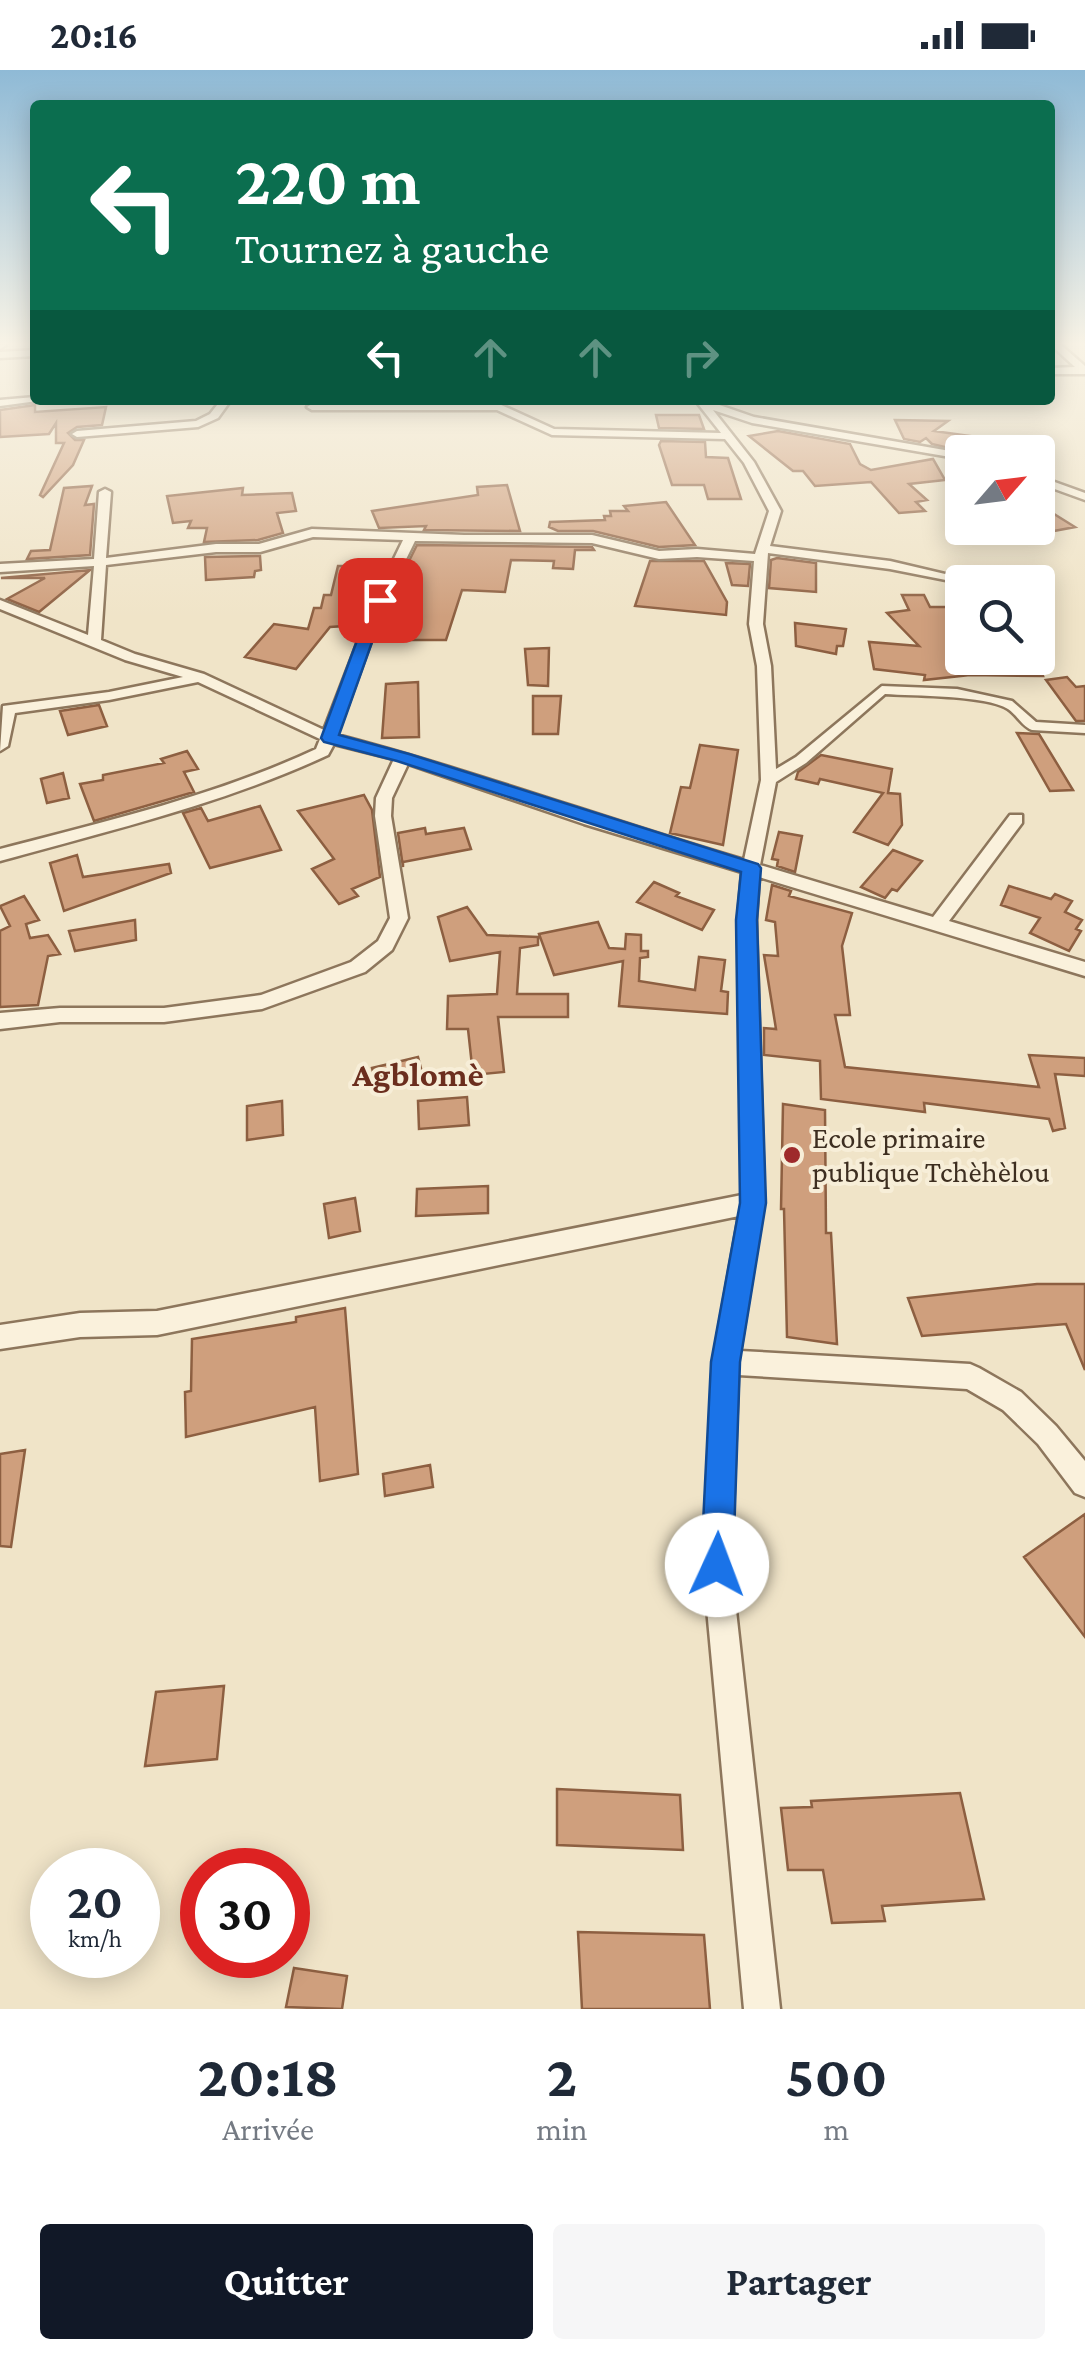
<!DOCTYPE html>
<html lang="fr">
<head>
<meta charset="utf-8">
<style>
	:root { --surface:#fff; --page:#f6f6f7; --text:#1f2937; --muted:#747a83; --accent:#111827 }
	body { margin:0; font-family:"Crimson Pro",serif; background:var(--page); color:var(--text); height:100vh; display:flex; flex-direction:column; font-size:38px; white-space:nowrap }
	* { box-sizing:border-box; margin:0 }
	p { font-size:32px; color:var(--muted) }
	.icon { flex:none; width:55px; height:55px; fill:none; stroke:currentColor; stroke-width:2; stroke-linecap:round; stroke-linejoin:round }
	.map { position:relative; height:1939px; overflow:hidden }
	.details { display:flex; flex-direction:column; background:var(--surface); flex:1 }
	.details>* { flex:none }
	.hud { position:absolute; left:30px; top:30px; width:1025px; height:305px; border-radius:10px; box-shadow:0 5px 25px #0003; background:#0b6e4f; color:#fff; overflow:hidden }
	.needle { width:65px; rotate:62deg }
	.tools { position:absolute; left:945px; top:365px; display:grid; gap:20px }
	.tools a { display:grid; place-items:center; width:110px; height:110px; border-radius:10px; background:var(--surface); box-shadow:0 5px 25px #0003; font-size:50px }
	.speed { position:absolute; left:30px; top:1778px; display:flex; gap:20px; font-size:50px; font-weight:700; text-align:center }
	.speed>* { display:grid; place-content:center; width:130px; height:130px; border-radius:50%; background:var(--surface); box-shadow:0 5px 25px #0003; line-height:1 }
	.speed small { font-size:25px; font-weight:400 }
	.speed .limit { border:15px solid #d22; background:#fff; color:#111 }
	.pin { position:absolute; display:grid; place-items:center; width:85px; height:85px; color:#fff; margin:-42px; border-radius:20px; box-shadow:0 5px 15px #0006 }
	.me { position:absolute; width:110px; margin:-55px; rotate:2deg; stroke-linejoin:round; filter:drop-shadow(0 0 8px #0008) }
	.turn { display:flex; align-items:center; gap:35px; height:210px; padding:0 40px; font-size:45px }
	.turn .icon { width:130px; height:130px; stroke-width:2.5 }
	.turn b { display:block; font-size:70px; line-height:85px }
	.lanes { display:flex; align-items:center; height:95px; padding:0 40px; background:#0003; justify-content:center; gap:50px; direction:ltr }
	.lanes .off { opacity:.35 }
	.eta { display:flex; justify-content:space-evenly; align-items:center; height:170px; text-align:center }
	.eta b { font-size:60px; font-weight:700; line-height:70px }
	.action { display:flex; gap:20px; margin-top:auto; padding:20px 40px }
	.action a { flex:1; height:115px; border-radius:10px; background:var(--accent); color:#fff; font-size:40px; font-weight:700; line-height:115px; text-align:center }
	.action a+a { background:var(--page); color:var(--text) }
	.status { display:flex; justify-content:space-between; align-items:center; height:70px; padding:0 50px; background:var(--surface); direction:ltr }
	.status svg { height:28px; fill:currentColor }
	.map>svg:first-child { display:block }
	.building { fill:#cf9f7d; stroke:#8d5f41; stroke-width:2.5 }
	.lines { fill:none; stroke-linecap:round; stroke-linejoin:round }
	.minor-casing { stroke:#8d765c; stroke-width:5 }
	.tertiary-casing { stroke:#8d765c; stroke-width:5 }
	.minor { fill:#faf1dc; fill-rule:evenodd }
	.tertiary { fill:#faf1dc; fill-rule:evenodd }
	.route { fill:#1a73e8; stroke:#114b97; stroke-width:2.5 }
	.poi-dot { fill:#9e2a2b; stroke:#f7eed8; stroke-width:4 }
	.labels { text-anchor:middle; stroke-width:8; stroke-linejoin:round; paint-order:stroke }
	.poi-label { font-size:30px; fill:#3d2e20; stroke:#f7eed8; text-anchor:start }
	.quarter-label { font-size:35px; font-weight:bold; fill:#6b2e1e; stroke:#f7eed8 }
</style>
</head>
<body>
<div class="status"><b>20:16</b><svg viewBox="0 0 49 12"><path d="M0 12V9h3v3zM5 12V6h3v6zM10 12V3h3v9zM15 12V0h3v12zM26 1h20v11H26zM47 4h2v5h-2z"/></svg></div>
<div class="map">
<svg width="1085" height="1939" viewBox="0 0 1085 1939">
	<rect width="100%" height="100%" fill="#f0e4c8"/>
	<path class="building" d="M35,335v7l71,-5 -4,18 -25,2 -9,6 7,7h9l-11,25 -30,32 -3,-2 24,-52h-8v-20l-7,11 -49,3v-27z
		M656,345h43l5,14 -45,-1z
		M895,350l53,1 -14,10 57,8 -25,13 -34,-8 -6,-6 -6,4 -16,-3z
		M778,361l72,13 10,20 11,6 62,-11 12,21 -36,4 18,16 -11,2 9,9 -26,2 -28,-31 -56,4 -12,-15h-10l-44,-35z
		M661,371l44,1 1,15 22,1 13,41h-33l-4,-14h-32l-13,-40z
		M507,415l13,46 -96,-1 2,-4 -47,2 -7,-17 106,-16 -1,-8z
		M92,416l-7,19 9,-1 -4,51 -63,4 4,-8 19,-1 14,-62z
		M243,418l-1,7 50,-2 4,18 -19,2 6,20 -25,7 -54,2 3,-14h-19l3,-7 -18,2 -6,-27z
		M666,432l29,43 -36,2 -66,-16h-35l-9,-4 1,-5 55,-2 -1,-4h7l-1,-5h18l-4,-5z
		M1038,434l37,23 -37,7z
		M417,475l175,2 2,3h-19l-2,19 -20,-1 1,-7 -43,-1 -6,32 -43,-2 -16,50h-65l7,-17 -7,1 8,-23z
		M260,486l1,14 -6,1 -1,6 -48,3 -1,-23z
		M777,488l39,5v29l-47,-4 2,-28z
		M650,491h54l23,41 -1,13 -91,-9z
		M726,493l24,1 -2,22 -16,-1z
		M338,496h48l-26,59 -30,2 -34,42 -51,-12 29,-33 34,5 6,-21h7l3,-13h7z
		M90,500l-51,42 -32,-13 38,-21h-44z
		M902,525h22l6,12h32v51h75l6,18 -73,-1 -46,5 1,-5 -51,-6 -5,-27 50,4 -32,-33 22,-3z
		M795,553l51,6 -3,17h-6l-1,8 -40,-8z
		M549,578l-1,38 -20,-1 -3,-36z
		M1067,607l9,10 9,-1v35h-9l-30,-41z
		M418,612l1,55 -37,1 4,-54z
		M533,626h28l-3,38h-25z
		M99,635l8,21 -39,9 -8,-24z
		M1017,663l22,1 34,56 -23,1z
		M700,675l38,5 -15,95 -53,-12 11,-46 9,1z
		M187,681l11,18 -14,3 10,20 -100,29 -14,-37 23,-4v-5l61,-12 -3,-4z
		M821,685l71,14 -4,24 12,1 2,31 -14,20 -34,-13 29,-39 -63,-14 -2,5 -22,-5 2,-7z
		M63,703l6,25 -22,5 -6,-24z
		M364,725l8,15 8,67 -28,12 6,7 -19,8 -27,-35 22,-10 -36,-48z
		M260,736l21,44 -71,18 -27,-55 18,-5 7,13z
		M425,758l1,6 38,-6 7,21 -68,13v5l-5,-34z
		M779,762l23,4 -7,36 -18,-6 1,-6 -6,-1z
		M893,780l29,11 -25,30 -5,-2 -7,9 -24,-11z
		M77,785l6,22 86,-13 2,9 -107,38 -14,-48z
		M654,812l25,11 -3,3 38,14 -12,20 -65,-28z
		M772,815l19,6 -2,5 63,17 -10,33 8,69h-15l10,52 194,20 -10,-32 56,3v18l-30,-2 10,54 -12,3 -4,-12 -125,-16 1,9 -104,-13 -1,-38 -56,-6v-27l12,1 -12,-74 14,1 -3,-34 -9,-2z
		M1009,816l42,13 4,-5 17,7 -7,11 17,8 -6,9 5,2 -12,20 -39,-18 10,-15 -39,-13z
		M24,826l15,24 -13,4 4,14 18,-3 12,19 -12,2 -10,49 -38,2v-76l10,-5 -10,-20z
		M467,837l20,28 51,2v8l-18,3 -3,46h51v23h-70l6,55 -31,3 -5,-46h-21l1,-33 49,-2 3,-42 -50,9 -12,-44z
		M135,850l1,20 -61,11 -6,-20z
		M598,852l11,26 16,1 1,-15 15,1v16h7v6l-8,1 -1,23 56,9 4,-33 26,3 -4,31 7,1 -1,22 -108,-8 4,-45 -69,14 -15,-41z
		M418,987l5,19 -46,11 -5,-19z
		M467,1027l2,28 -50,4 -1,-28z
		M282,1031l1,34 -36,5v-34z
		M783,1034l42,6 1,123h5l6,111 -50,-7 -3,-128h-3z
		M488,1116v27l-72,3 1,-27z
		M355,1128l5,33 -31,7 -5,-34z
		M1037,1214h48v86l-19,-46 -144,12 -14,-38z
		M345,1238l13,166 -38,7 -5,-74 -129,30 -1,-45 6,-1 1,-52 104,-17v-5z
		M25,1380l-14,97 -11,-1v-92z
		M430,1395l3,22 -48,9 -2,-22z
		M1085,1444v123l-61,-80z
		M224,1616l-7,73 -72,7 11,-74z
		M557,1719l123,6 3,55 -126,-5z
		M960,1723l24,106 -102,7 3,15 -53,2 -9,-53h-35l-7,-62 31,-1 -1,-6z
		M578,1862l126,3 6,74h-128z
		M294,1898l53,8 -5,33 -56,-2z"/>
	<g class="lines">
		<defs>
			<path id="minor" d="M0,275h6l-6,4z
				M1051,275h10l24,21v8h-35v-6l25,-1z
				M35,327l10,3 -45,6v-6z
				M221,330h10l-13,18 -20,9 -121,10 -5,-3 5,-3 119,-10 14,-7z
				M695,330h10l49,17 208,36v6l-210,-36 -39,-13 41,52 27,49 -11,35 120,15 72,17 -6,4 -66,-13 -122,-16 -5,71 8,42 5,103 20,-12 86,-71 75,3 55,12 24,21 49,3v8l-53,-3c-10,-4 -15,-15 -24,-21 -22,-14 -95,-13 -123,-15l-79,69 -30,19 -16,83 173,52 77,-102h12v8l-73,98 136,41v14l-326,-99 -3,43 8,283 -24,148 230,13 9,4 42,24 35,34 29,35v36l-10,-4 -37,-49 -35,-34 -36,-21 -229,-14 -7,190 49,444h-36l-41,-444 10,-203 26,-146 -582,119 -77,2 -80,12v-24l80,-12 77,-2 585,-116 -4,-275 4,-48 -158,-48 -176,-60 -16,34 -1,18 17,102 -16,32 -27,22 -103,37 -98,13h-104l-60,7v-16l60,-5h104l97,-13 90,-33 27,-21 12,-23 -15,-102 1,-18 18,-39 -60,-15 -6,11c-105,49 -217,75 -328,106v-12c107,-28 215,-53 316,-100l4,-10 -122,-57 -89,18 -94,13 -7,33 -8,5 3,-45 106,-14 74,-15 -58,-17 -125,-51v-9l88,35 6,-69 -94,6v-8l94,-5 5,-67 6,-3 6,3 -5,66 110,-14h43l53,-15 152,6h128l67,16 38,-2 58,5 14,-43 -25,-48 -19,-24 -173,-4 -55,-25h-185l-5,-3 5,-3h187l55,25 167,4zM313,467l90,3 -29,60 -50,130 -120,-56 -69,-20 -34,-14 5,-75 110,-13h44zM415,471l177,2 67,16 38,-2 57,4 -5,63 8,42 4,114 -17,80c-136,-40 -270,-89 -407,-125l49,-135z
				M1038,406l47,17v7l-47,-17z"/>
			<path id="tertiary" d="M35,280v6l-35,2v-6z"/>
		</defs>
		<use href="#minor" class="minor-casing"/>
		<use href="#tertiary" class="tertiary-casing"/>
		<use href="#minor" class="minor"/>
		<use href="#tertiary" class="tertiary"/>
	</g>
	<linearGradient id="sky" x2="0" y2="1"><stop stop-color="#8fbad6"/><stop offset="0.5" stop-color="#f8f3e6"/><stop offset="1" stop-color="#f8f3e6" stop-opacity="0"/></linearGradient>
	<rect width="1085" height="547" fill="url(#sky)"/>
	<path class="route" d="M380,526l7,4 -48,135 70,19 349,110 3,4 -4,52 9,283 -26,159 -7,203 -4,11 -12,5 -11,-5 -5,-11 10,-203 29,-159 -4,-283 5,-48 -344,-111 -73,-19 -3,-4 51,-138z"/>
	<circle class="poi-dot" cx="792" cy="1085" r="10"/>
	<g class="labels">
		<g class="poi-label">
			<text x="812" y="1078">Ecole primaire<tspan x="812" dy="34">publique Tchèhèlou</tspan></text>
		</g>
		<g class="quarter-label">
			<text x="418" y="1016">Agblomè</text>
		</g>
	</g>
</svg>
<div class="tools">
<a><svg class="needle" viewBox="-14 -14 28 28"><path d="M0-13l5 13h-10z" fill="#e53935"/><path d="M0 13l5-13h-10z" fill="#747a83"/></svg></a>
<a><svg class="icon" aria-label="search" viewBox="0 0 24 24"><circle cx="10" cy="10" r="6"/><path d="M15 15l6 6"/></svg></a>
</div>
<div class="speed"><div>20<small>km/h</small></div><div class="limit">30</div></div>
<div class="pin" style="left:380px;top:530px;background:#d93025"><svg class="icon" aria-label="arrive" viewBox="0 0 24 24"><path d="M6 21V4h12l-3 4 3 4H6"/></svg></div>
<svg class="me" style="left:717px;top:1495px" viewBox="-20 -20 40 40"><circle r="19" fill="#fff"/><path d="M0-13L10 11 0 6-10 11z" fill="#1a73e8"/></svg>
<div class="hud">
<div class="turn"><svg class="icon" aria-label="left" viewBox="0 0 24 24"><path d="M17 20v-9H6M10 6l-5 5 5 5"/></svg><div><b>220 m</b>Tournez à gauche</div></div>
<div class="lanes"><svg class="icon" aria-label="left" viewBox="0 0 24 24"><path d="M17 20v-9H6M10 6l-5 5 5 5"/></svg><svg class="icon off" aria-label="ahead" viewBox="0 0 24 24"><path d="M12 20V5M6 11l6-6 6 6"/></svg><svg class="icon off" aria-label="ahead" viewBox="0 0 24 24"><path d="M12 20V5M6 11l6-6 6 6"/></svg><svg class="icon off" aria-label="right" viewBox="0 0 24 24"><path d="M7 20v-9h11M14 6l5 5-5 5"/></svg></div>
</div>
</div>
<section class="details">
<div class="eta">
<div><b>20:18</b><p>Arrivée</p></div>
<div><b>2</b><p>min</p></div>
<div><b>500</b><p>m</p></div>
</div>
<div class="action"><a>Quitter</a><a>Partager</a></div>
</section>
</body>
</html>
